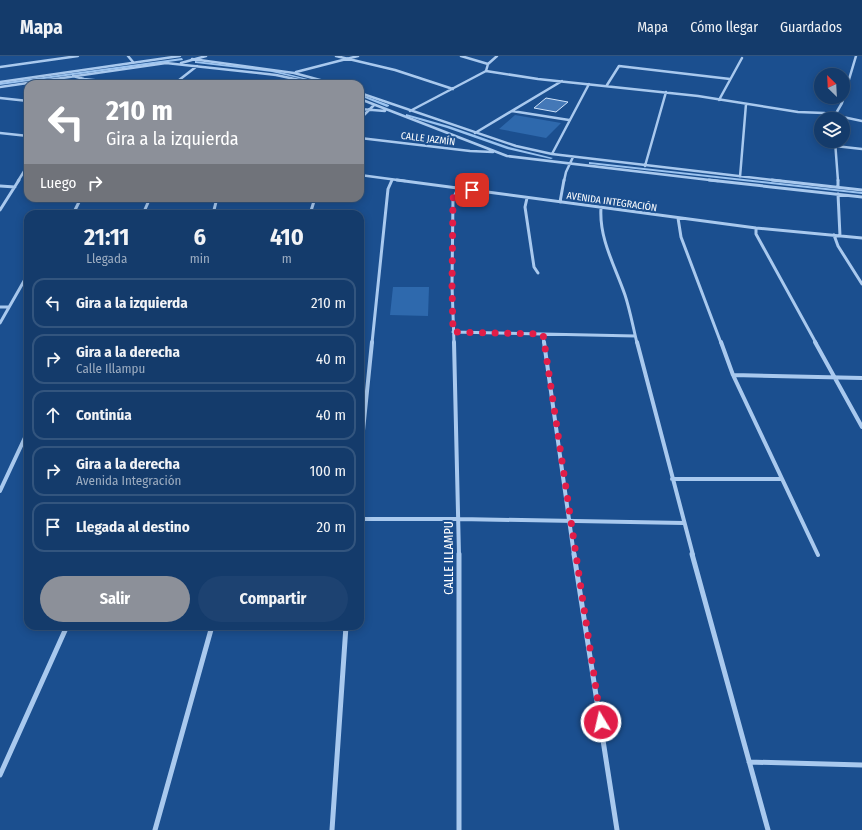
<!DOCTYPE html>
<html lang="es">
<head>
<meta charset="utf-8">
<style>
	:root { --surface:#143b6b; --page:#1d4271; --text:#f1f3f6; --muted:#9dadc1; --line:#33557e; --accent:#8c9099 }
	body { margin:0; font-family:"Fira Sans Condensed",sans-serif; background:var(--page); color:var(--text); height:100vh; display:flex; flex-direction:column; font-size:15px; white-space:nowrap }
	* { box-sizing:border-box; margin:0 }
	p { font-size:13px; color:var(--muted) }
	.icon { flex:none; width:22px; height:22px; fill:none; stroke:currentColor; stroke-width:2; stroke-linecap:round; stroke-linejoin:round }
	.map { position:relative; flex:1; overflow:hidden }
	.side { position:absolute; left:24px; top:154px; width:340px; height:420px; display:flex; flex-direction:column; background:var(--surface); border-radius:12px; box-shadow:0 2px 10px #0003,0 0 0 1px var(--line) }
	.side>* { flex:none }
	.hud { position:absolute; left:24px; top:24px; width:340px; height:122px; border-radius:12px; box-shadow:0 2px 10px #0003,0 0 0 1px var(--line); background:#8c9099; color:#fff; overflow:hidden }
	.needle { width:26px; rotate:336deg }
	.controls { position:absolute; left:814px; top:12px; display:grid; gap:8px }
	.controls a { display:grid; place-items:center; width:36px; height:36px; border-radius:50%; background:var(--surface); box-shadow:0 2px 10px #0003,0 0 0 1px var(--line); font-size:20px }
	.pin { position:absolute; display:grid; place-items:center; width:34px; height:34px; color:#fff; margin:-17px; border-radius:8px; box-shadow:0 2px 6px #0006 }
	.me { position:absolute; width:44px; margin:-22px; rotate:351deg; stroke-linejoin:round; filter:drop-shadow(0 0 3px #0008) }
	.turn { display:flex; align-items:center; gap:14px; height:84px; padding:0 16px; font-size:18px }
	.turn .icon { width:52px; height:52px; stroke-width:2.5 }
	.turn b { display:block; font-size:28px; line-height:34px }
	.then { display:flex; align-items:center; height:38px; padding:0 16px; background:#0003; gap:8px; font-size:15px }
	.eta { display:flex; justify-content:space-evenly; align-items:center; height:68px; text-align:center }
	.eta b { font-size:24px; font-weight:700; line-height:28px }
	.action { display:flex; gap:8px; margin-top:auto; padding:8px 16px }
	.action a { flex:1; height:46px; border-radius:24px; background:var(--accent); color:#fff; font-size:16px; font-weight:700; line-height:46px; text-align:center }
	.action a+a { background:var(--page); color:var(--text) }
	ul { padding:0; list-style:none }
	li { display:flex; align-items:center; gap:12px; height:50px; margin:0 8px 6px; padding:0 8px; border:2px solid var(--line); border-radius:12px }
	li div { flex:1 }
	li b { display:block; font-size:15px }
	li em { font-style:normal }
	header { display:flex; align-items:center; gap:24px; box-sizing:border-box; height:56px; padding:0 20px; background:var(--surface); border-bottom:1px solid var(--line) }
	header strong { font-size:19px }
	nav { display:flex; gap:22px; margin-inline-start:auto; font-size:14px }
	.map>svg:first-child { display:block }
	.green { fill:#2e69ad }
	.lines { fill:none; stroke-linecap:round; stroke-linejoin:round }
	.stream { fill:#9cc4f0; fill-rule:evenodd }
	.building { fill:#4478b7; stroke:#cfe3fa }
	.street-far3 { stroke:#a9c9ee; stroke-width:2.5 }
	.street-far2 { stroke:#a9c9ee; stroke-width:3 }
	.street-far1 { stroke:#a9c9ee; stroke-width:4 }
	.street { stroke:#a9c9ee; stroke-width:5 }
	.route { stroke:#e11d48; stroke-width:7; stroke-dasharray:0 12.6 }
	.labels { text-anchor:middle; stroke-width:4; stroke-linejoin:round; paint-order:stroke }
	.far-street-label { font-size:10px; fill:#fff; stroke:#1b4f8f }
	.street-label { font-size:12px; fill:#fff; stroke:#1b4f8f }
</style>
</head>
<body>
<header>
<strong>Mapa</strong>
<nav><a>Mapa</a><a>Cómo llegar</a><a>Guardados</a></nav>
</header>
<div class="map">
<svg width="862" height="774" viewBox="0 0 862 774">
	<rect width="100%" height="100%" fill="#1b4f8f"/>
	<path class="green" d="M515,59l46,8 -15,15 -47,-9z
		M393,231h36l-1,29 -38,-1z"/>
	<g class="lines">
		<path class="stream" d="M182,2l1,2 -183,25v-2z
			M195,5l77,9 56,14h-4l-52,-12 -76,-9h-1z
			M360,38l29,11v1l-2,1 -27,-11z
			M406,58l43,12 60,21 44,11 -2,1 -44,-10 -60,-21 -41,-12z
			M589,106l273,30v2l-272,-30h-1z"/>
	</g>
	<path class="building" d="M546,42l22,4 -12,10 -22,-4z"/>
	<g class="lines">
		<path class="street-far3" d="M128,0l5,6
			M336,0l59,14 58,19
			M461,0l27,8
			M192,3l102,14 41,11
			M181,7l25,-7
			M0,11l78,-11
			M486,15l52,8 160,17 100,16 26,1 38,8
			M296,16l62,-16
			M73,20l11,3 45,5
			M0,26l180,-26
			M174,28l23,-18
			M607,29l12,-19 111,13
			M0,31l166,-24 110,12 42,9
			M360,37l156,53 36,8 229,27
			M0,42l28,3
			M360,43l147,57 211,25
			M719,44l23,-42
			M360,53l25,2
			M410,55l76,-40 2,-7 9,-8
			M512,55l57,9
			M360,63l14,-14
			M835,63v-4l7,-12 14,-47
			M0,77l28,3
			M475,77l87,-52
			M360,82l110,13 23,1
			M835,85l3,40
			M835,90l27,3
			M552,98l37,-70
			M645,110l21,-74
			M360,119l45,6
			M740,121l6,-73
			M18,125l10,-16
			M564,125l2,-9 7,-15"/>
		<path class="street-far2" d="M397,124l359,48 106,10
			M709,124l153,17
			M772,124l90,10
			M838,124v7
			M0,130l15,1
			M838,138l2,42
			M527,142l-2,9 9,60 4,6
			M560,146l4,-22
			M601,152c-2,31 14,58 24,87 5,15 8,32 12,48
			M0,154l19,-30
			M73,158l8,-16
			M143,158l7,-16
			M213,158l4,-16
			M310,158l5,-16
			M678,162l3,19 40,106
			M756,172v6l60,109
			M834,179l4,11 24,38
			M0,251h9
			M0,267l28,-49
			M453,276l182,4
			M543,279l1,8
			M372,287l16,-154 4,-9
			M454,287l-2,-58 1,-86 5,-11"/>
		<path class="street-far1" d="M454,286l5,213
			M544,286l30,213
			M637,286l56,213
			M721,286l12,33 85,180
			M815,286l47,85
			M733,319l129,3
			M360,404l12,-118
			M672,423h110
			M0,435l28,-60
			M360,463h99l225,4"/>
		<path class="street" d="M459,498v276
			M574,498l43,276
			M692,498l76,276
			M749,706l113,3
			M0,719l67,-149
			M155,774l57,-204
			M332,774l14,-204"/>
	</g>
	<g class="lines">
		<path class="route" d="M472,134l-14,-2 -4,6 -1,5 -1,86 1,47 90,2 58,388"/>
	</g>
	<g class="labels">
		<g class="far-street-label">
			<text transform="translate(428 82) rotate(7)" y="4">CALLE JAZMÍN</text>
			<text transform="translate(612 145) rotate(8)" y="4">AVENIDA INTEGRACIÓN</text>
		</g>
		<g class="street-label">
			<text transform="translate(449 502) rotate(-90)" y="4">CALLE ILLAMPU</text>
		</g>
	</g>
</svg>
<div class="controls">
<a><svg class="needle" viewBox="-14 -14 28 28"><path d="M0-13l5 13h-10z" fill="#e53935"/><path d="M0 13l5-13h-10z" fill="#9dadc1"/></svg></a>
<a><svg class="icon" aria-label="layers" viewBox="0 0 24 24"><path d="M12 4l9 5-9 5-9-5zM3 14l9 5 9-5"/></svg></a>
</div>
<div class="pin" style="left:472px;top:134px;background:#d93025"><svg class="icon" aria-label="arrive" viewBox="0 0 24 24"><path d="M6 21V4h12l-3 4 3 4H6"/></svg></div>
<svg class="me" style="left:601px;top:666px" viewBox="-20 -20 40 40"><circle r="17" fill="#e11d48" stroke="#fff" stroke-width="3"/><path d="M0-11L8 9 0 5-8 9z" fill="#fff"/></svg>
<div class="hud">
<div class="turn"><svg class="icon" aria-label="left" viewBox="0 0 24 24"><path d="M17 20v-9H6M10 6l-5 5 5 5"/></svg><div><b>210 m</b>Gira a la izquierda</div></div>
<div class="then">Luego<svg class="icon" aria-label="right" viewBox="0 0 24 24"><path d="M7 20v-9h11M14 6l5 5-5 5"/></svg></div>
</div>
<section class="side">
<div class="eta">
<div><b>21:11</b><p>Llegada</p></div>
<div><b>6</b><p>min</p></div>
<div><b>410</b><p>m</p></div>
</div>
<ul>
<li><svg class="icon" aria-label="left" viewBox="0 0 24 24"><path d="M17 20v-9H6M10 6l-5 5 5 5"/></svg><div><b>Gira a la izquierda</b></div><em>210 m</em></li>
<li><svg class="icon" aria-label="right" viewBox="0 0 24 24"><path d="M7 20v-9h11M14 6l5 5-5 5"/></svg><div><b>Gira a la derecha</b><p>Calle Illampu</p></div><em>40 m</em></li>
<li><svg class="icon" aria-label="ahead" viewBox="0 0 24 24"><path d="M12 20V5M6 11l6-6 6 6"/></svg><div><b>Continúa</b></div><em>40 m</em></li>
<li><svg class="icon" aria-label="right" viewBox="0 0 24 24"><path d="M7 20v-9h11M14 6l5 5-5 5"/></svg><div><b>Gira a la derecha</b><p>Avenida Integración</p></div><em>100 m</em></li>
<li><svg class="icon" aria-label="arrive" viewBox="0 0 24 24"><path d="M6 21V4h12l-3 4 3 4H6"/></svg><div><b>Llegada al destino</b></div><em>20 m</em></li>
</ul>
<div class="action"><a>Salir</a><a>Compartir</a></div>
</section>
</div>
</body>
</html>
